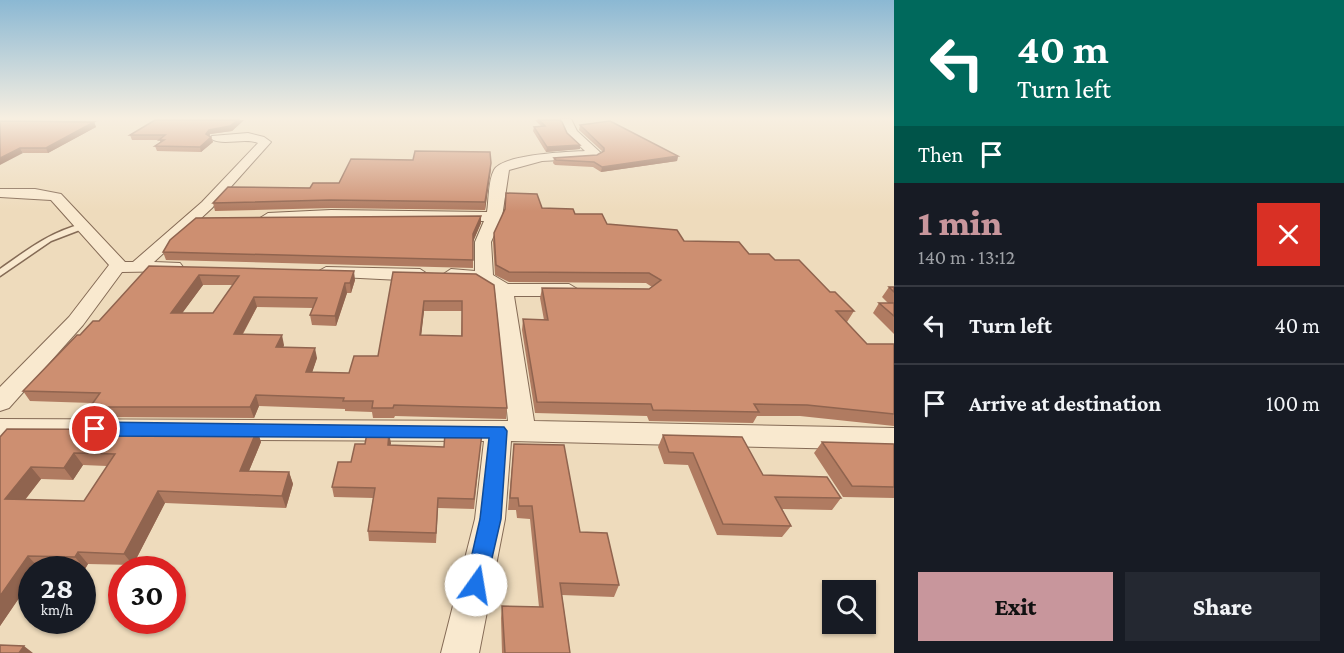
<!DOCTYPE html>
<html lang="en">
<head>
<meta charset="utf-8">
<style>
	:root { --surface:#171b24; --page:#242831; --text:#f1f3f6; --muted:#9ea1a6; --line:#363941; --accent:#c8969c }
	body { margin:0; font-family:"Crimson Pro",serif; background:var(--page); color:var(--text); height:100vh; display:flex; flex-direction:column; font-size:22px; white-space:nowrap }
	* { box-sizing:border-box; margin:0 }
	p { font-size:20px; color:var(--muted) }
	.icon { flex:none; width:33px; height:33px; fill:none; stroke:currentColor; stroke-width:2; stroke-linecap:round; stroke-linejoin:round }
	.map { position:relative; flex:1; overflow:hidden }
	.side { display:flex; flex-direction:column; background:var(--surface); width:450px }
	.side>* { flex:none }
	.banner { background:#00695c; color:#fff; overflow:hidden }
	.fabs { position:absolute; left:822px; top:580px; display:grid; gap:12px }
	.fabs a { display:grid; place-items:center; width:54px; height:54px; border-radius:0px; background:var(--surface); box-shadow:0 2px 4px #0004; font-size:30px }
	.speed { position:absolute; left:18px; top:556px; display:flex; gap:12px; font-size:30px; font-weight:700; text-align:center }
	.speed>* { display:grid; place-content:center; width:78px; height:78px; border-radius:50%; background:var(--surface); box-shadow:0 2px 4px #0004; line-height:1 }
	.speed small { font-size:15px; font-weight:400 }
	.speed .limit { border:9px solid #d22; background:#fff; color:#111 }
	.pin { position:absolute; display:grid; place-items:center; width:51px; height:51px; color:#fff; margin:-26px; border:3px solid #fff; border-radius:50%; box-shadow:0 2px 6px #0007 }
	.me { position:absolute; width:66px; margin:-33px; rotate:13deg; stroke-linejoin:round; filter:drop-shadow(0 0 4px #0008) }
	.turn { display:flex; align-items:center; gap:21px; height:126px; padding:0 24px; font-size:27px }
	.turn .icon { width:78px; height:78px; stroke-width:2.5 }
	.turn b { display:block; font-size:42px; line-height:51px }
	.then { display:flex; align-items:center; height:57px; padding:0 24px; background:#0003; gap:12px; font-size:22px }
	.round { display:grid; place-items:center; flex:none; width:63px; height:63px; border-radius:0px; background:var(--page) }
	.overview { display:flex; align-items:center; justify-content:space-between; height:102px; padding:0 24px }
	h1 { font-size:36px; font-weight:800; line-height:45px; color:var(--accent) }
	.primary-button { display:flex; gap:12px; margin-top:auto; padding:12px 24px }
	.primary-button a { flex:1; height:69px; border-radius:0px; background:var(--accent); color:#111; font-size:24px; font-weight:800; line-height:69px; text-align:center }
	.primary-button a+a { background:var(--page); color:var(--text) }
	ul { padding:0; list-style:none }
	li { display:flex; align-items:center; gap:18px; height:78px; padding:0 24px; border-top:2px solid var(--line) }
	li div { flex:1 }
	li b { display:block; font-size:22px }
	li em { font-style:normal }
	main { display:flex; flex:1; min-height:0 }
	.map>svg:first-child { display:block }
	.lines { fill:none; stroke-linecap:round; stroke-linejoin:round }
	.lane-casing { stroke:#856b56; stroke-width:3 }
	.street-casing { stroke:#856b56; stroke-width:2 }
	.lane { fill:#f9e9cf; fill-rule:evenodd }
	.street { fill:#f9e9cf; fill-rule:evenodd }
	.wall { fill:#b07b61; fill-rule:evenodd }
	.shaded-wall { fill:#90644f }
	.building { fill:#cd8f71; stroke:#90644f; stroke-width:1.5; fill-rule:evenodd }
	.route { fill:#1a73e8; stroke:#114b97; stroke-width:1.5 }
</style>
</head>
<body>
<main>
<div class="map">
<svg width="894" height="653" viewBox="0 0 894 653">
	<rect width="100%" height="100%" fill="#eedbbc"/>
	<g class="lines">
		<defs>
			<path id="lane" d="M82,224l4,2 -1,2 -34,13 -51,35v-7c27,-19 50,-37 82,-45z"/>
			<path id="street" d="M561,119h10l6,12 25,23 -6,4 -54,3 -33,9 -7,47 -11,25 2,33 15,9h61l10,6 -10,6h-55l20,125 360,7v22l-383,-9 -6,78 -26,134h-38l34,-134 9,-78 -484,-2v-20l508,2 -13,-129 -15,-10 -29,-1 -9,-6 9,-6 24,2v-29l9,-21 -153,-1 -63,3 -8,-5 8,-5 63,-3 156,2c2,-12 1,-31 7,-42 9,-16 74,-18 91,-19l-17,-16z
				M248,133l16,4 7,5 -59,66 -58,54 26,1 3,4 -3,4 -58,1 -39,53 -74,83 -9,3v-24l69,-70 40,-52 -58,-65 -51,-3v-8h35l26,5 64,68h8l69,-60 56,-59c-14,-6 -36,4 -48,-5l2,-2z
				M326,267l94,2 9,6 -9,6 -100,-5 -3,-4z"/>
		</defs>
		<use href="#lane" class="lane-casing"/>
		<use href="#street" class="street-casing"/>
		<use href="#lane" class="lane"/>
		<use href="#street" class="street"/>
	</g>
	<path class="wall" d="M155,120h89l-12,11 -22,3 -1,2 2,1 2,5 -12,10 -44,-1 -2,-5 5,-4v-2h-28l-2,-5z
		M535,120h24l8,13 13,12v4l-34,3 -13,-21 1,-4 7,-1z
		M0,121l94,1 2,5 -48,26h-25z
		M580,125l98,31 -1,5 -76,11 -8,-5 -38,-2 -2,-2 1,-5 43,-3 6,-3 -24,-22z
		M491,163l-6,47 -154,-2 -116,3 -2,-8 126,-20z
		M542,208l33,6 32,10 77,17 91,19 55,32 24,19 -7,11h-1l21,22h27v82l-94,-10h-43l-4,7 -104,-2 -2,-5 -112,-3 -13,-83 1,-11 21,1 -4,-22 2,-10 107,1 3,-2 -6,-4 -137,-1 -14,-7 -2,-33 1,-9z
		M481,216v7l-8,18v27l-307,-8 -3,-8z
		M149,266l206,14 -4,13h-4l-11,33 -24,-1 -2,-10 3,-7 -56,-1 -14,27 41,11 -1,3 34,10 -5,14 37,1 29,-17 15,-84 83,2 31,134 -1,11 -111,-3 -1,2h-21l-1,-6 -27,-1v-2l-86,-3 -5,12 -158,-1 -6,-10 2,-4 -62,-2 -7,-10 57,-56 19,-14zM203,285h30l-20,28h-31zM424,311h38l-1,25 -40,-1z
		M889,287h5v47l-21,-21 6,-10h9l-6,-6z
		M257,430l4,12 -12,29 40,1 4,12 -7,24 -121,-5 -32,62 -45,-1 -3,5 -46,-1 -2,2h-5v9l-32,47v-189zM83,465l24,1 -23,35 -59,-1 16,-21 32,1z
		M663,435l100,40 78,23 -9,12 -50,-1 9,17 -9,11 -65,-2 -29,-70 -24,-1 -6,-17z
		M822,442l72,2v54l-51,-1 -29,-44z
		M391,443l-1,2 54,2 37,-4 -7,66 -36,-1 -2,35 -67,-2 -1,-10 5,-33 -39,-1 -2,-10 33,-43z
		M514,444l105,141 -5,12 -52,-2 8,58h-68l-1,-35 1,-12 37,1 -9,-88 -13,-1 -1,-8h-8z"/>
	<path class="shaded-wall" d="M238,120h6l-12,11 -22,3 -2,4 -2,-4 3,-4z
		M94,122l2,5 -48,26 -2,-5z
		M211,137l2,5 -12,10 -1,-5z
		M580,145v4l-34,3 1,-5z
		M20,148l3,5 -23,12v-7z
		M678,156l-1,5 -76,11 1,-5z
		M491,163v7l-6,40v-8z
		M481,216v7l-8,19v-8z
		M354,271l1,9 -4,13 -1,-10z
		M199,275l4,10 -28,38 -4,-10z
		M345,283l2,10 -11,33 -1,-10z
		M254,297l3,10 -20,37 -3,-10z
		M424,301v10l-4,35v-11z
		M282,335l2,10 -5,13 -3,-11z
		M315,348l2,10 -8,24 -3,-10z
		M256,395l3,11 -5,12 -4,-11z
		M257,430l4,12 -17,41 -4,-12z
		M389,433l2,10 -2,12 -1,-10z
		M74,453l9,12 -10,15 -9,-12z
		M31,467l10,12 -25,32 -11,-12z
		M289,472l4,12 -7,24 -4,-12z
		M158,491l7,12 -32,62 -9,-11z
		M78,552l10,12 -3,5 -10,-12z
		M28,556l11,12 -2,2h-5v9l-32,47v-30z
		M24,646l9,7h-14z"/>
	<path class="building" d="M155,120h83l-8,6 -21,4 -3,4 5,3 -11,10 -45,-1 9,-6h-5l6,-5h-35z
		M539,120h20l3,2 5,11 13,12 -33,2 -13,-20 11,-1z
		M0,121l94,1 -48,26h-26l-20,10z
		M610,121l68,35 -76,11 -8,-5 -38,-2 -2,-2 43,-3 7,-4v-3l-24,-23z
		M415,151l75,1 1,11 -6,39 -155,-2 -117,3 15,-16 82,1 3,-5h26l12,-24 62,1z
		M506,193l31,1 5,14 31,1 2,5h27l5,10 70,6 7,11 55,1 10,12h20l6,6h24l31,32h5l19,19h-18l31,33h27v70l-87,-9 -53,-1 5,8 -106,-2 -2,-6 -114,-2 -14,-83 25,1 -6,-32 107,1 12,-9 -12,-7 -140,-1 -13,-7 -2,-32 11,-24z
		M481,216l-8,18v26l-310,-8 7,-12 26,-22z
		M149,266l205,5 -4,12h-5l-10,33 -25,-1 7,-17 -63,-1 -20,37 48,1 -6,12 39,1 -9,24 43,1 5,-17h24l15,-84 83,2 18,11 13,123 -113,-3 -1,3h-21l1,-7h-30l1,-3 -88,-3 -6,12h-160l10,-14 -77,-2 54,-56h3l13,-14h6zM199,275l40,1 -26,37h-42zM424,301h38v35l-42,-1z
		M889,287h5v5z
		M879,303h15v13z
		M7,429l250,1 -17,41 49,1 -7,24 -124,-5 -34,63 -46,-2 -3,5 -47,-1 -28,40v-159zM74,453l41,1 -31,47 -79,-2 26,-32 33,1z
		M367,433h22l-1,12 56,2 1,-14h37l-8,66 -36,-1 -2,35 -68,-2 7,-43 -43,-1 6,-25h13l4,-18h10z
		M663,435l79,2 21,38 64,2 14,21 -66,-1 16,29 -68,-2 -30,-71 -24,-1z
		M822,442l72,2v43l-42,-1z
		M514,444l50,1 16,87 27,1 12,52 -59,-2 10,70h-65l-3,-47 41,1 -11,-101h-13l-1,-8h-8z
		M0,645l24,1 -5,7h-19z"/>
	<linearGradient id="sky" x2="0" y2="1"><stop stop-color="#8bb8d3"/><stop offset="0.56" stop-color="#f7efe1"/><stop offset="1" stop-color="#f7efe1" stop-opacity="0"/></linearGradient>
	<rect width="894" height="211" fill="url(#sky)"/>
	<path class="route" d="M95,422l409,5 3,4 -6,88 -17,74 -8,3 -8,-3 -3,-8 15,-66 9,-81 -394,-2 -6,-2 -3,-5 3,-5z"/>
</svg>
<div class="fabs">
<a><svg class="icon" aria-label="search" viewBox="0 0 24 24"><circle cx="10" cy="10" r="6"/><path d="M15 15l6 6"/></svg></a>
</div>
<div class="speed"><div>28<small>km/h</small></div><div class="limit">30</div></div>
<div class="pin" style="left:95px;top:429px;background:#d93025"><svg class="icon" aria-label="arrive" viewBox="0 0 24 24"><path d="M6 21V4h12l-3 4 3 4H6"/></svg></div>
<svg class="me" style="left:476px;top:585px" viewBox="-20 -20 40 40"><circle r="19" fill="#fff"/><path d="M0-13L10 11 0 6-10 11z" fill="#1a73e8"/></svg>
</div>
<section class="side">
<div class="banner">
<div class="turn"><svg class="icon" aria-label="left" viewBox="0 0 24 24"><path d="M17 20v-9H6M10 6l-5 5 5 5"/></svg><div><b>40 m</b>Turn left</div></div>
<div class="then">Then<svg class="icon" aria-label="arrive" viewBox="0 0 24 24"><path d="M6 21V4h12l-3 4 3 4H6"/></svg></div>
</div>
<div class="overview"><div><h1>1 min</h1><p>140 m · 13:12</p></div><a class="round" style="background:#d93025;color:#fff"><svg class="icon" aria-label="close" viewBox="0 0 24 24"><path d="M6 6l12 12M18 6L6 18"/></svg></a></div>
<ul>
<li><svg class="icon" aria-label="left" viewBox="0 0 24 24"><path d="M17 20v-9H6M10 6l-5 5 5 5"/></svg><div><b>Turn left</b></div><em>40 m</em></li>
<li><svg class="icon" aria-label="arrive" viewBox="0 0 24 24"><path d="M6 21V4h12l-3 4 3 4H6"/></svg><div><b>Arrive at destination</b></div><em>100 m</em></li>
</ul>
<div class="primary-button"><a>Exit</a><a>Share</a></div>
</section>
</main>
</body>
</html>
